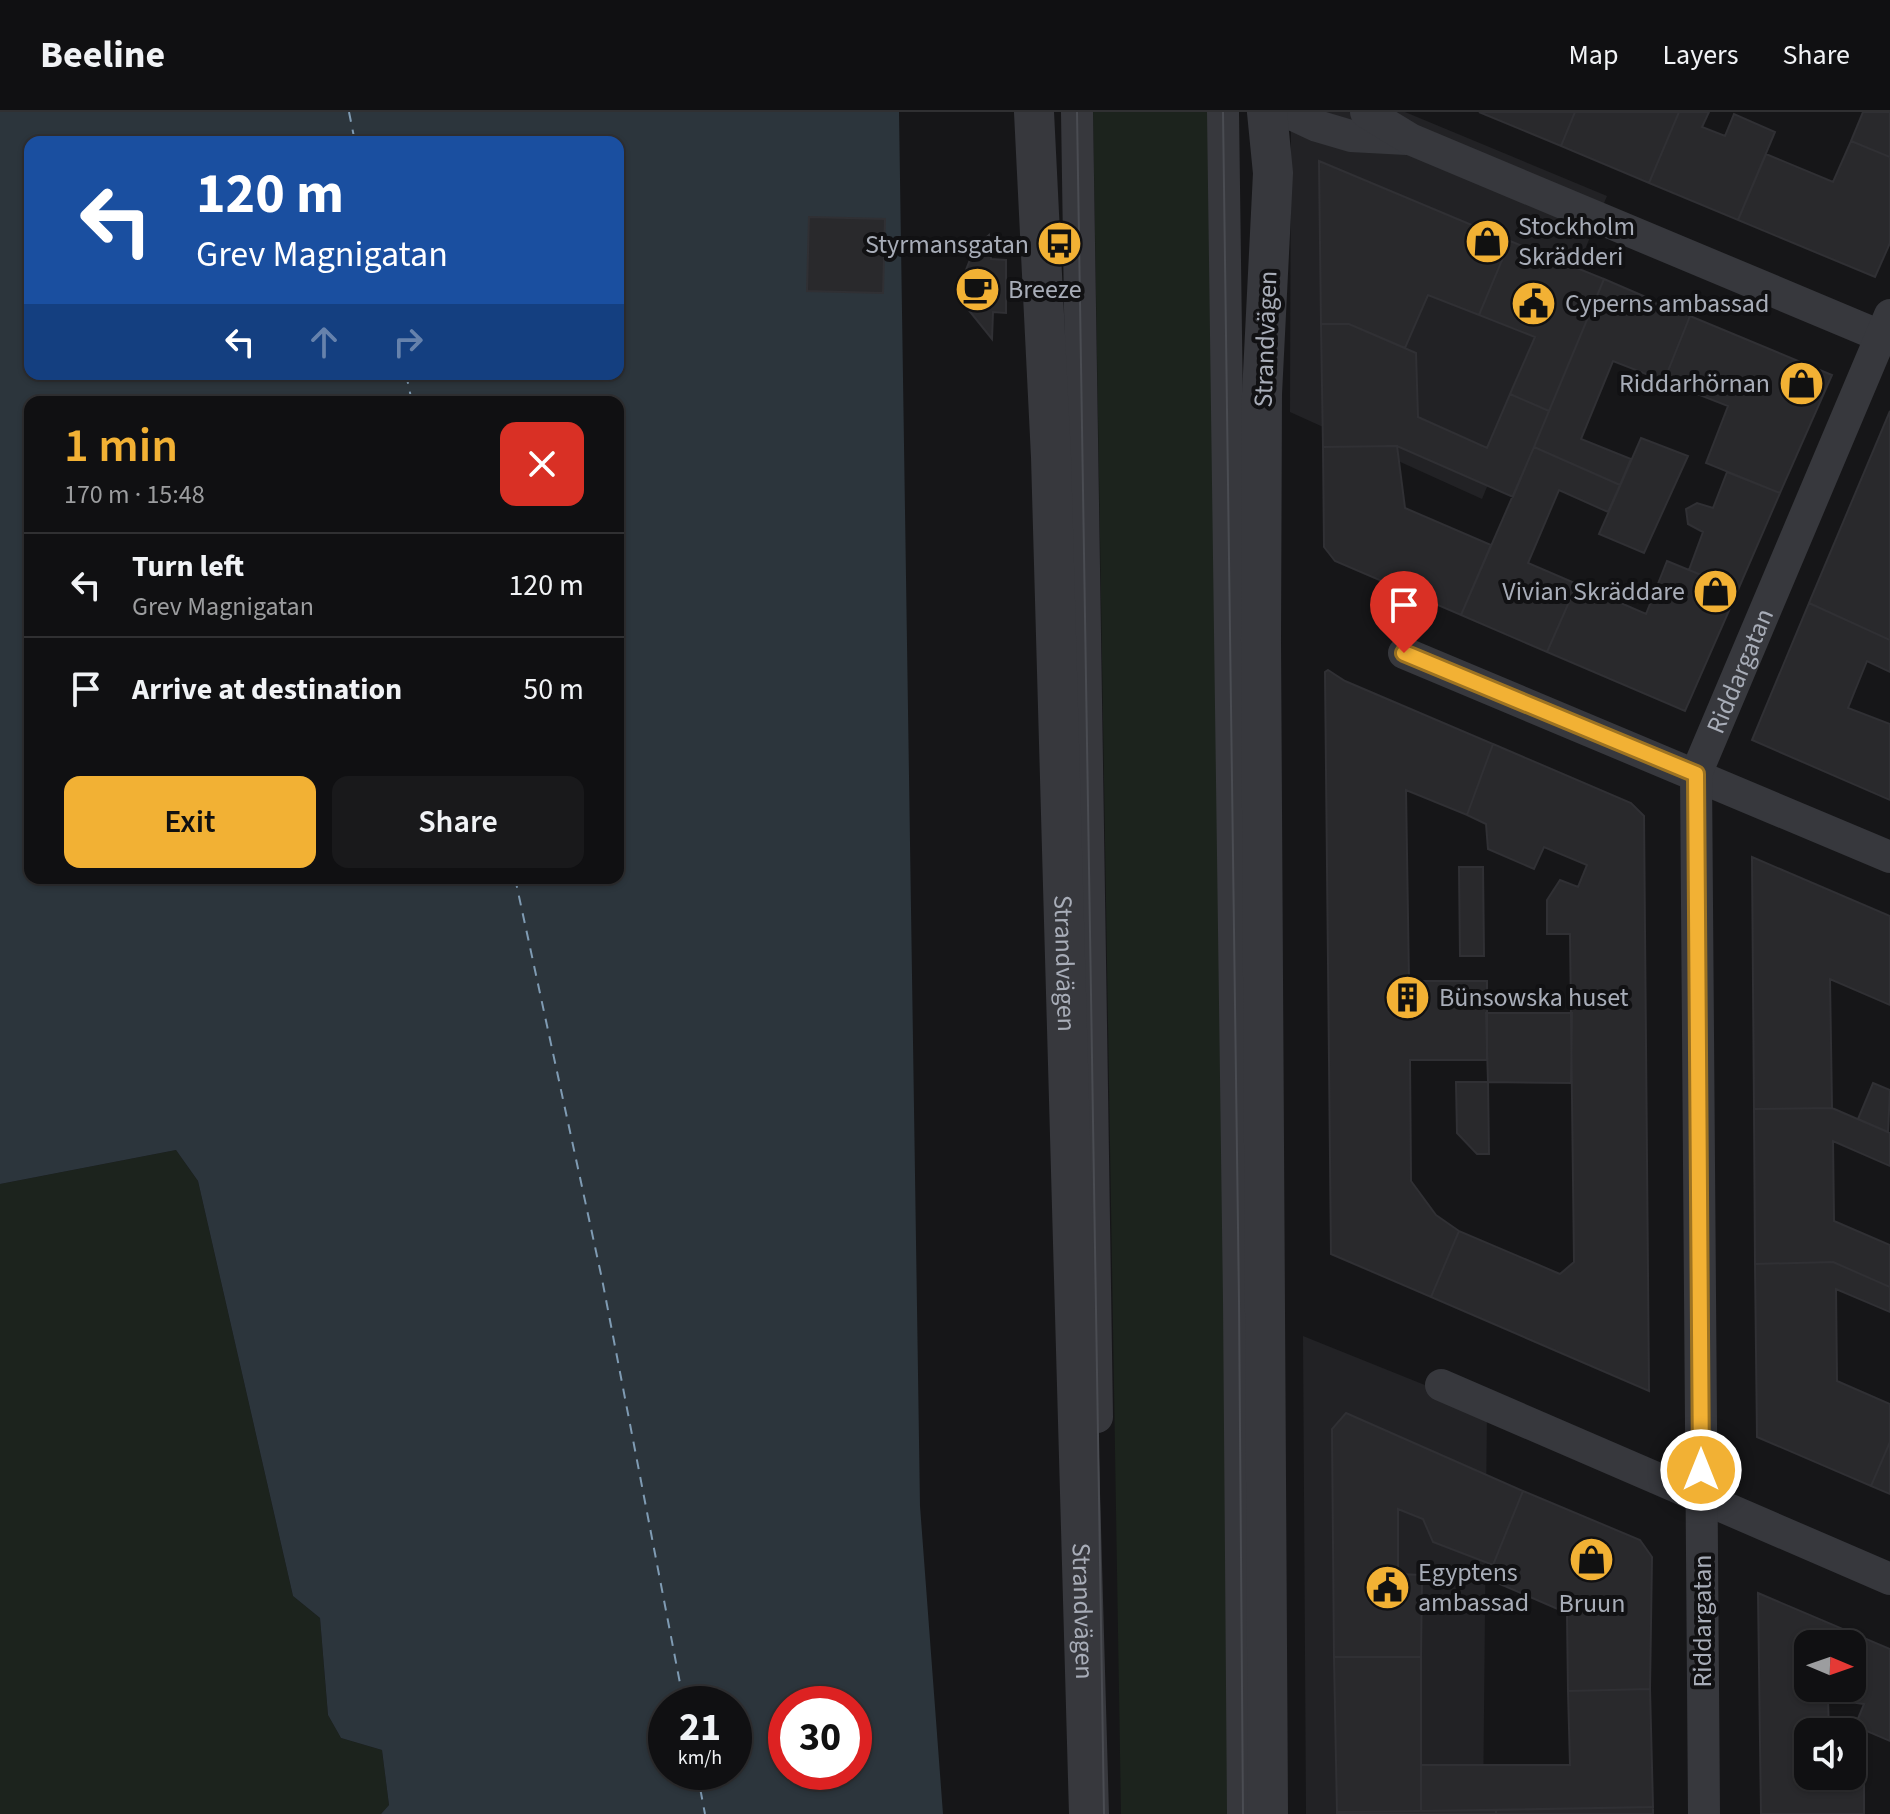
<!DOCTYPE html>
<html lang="en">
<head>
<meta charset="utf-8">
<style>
	:root { --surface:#101012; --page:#19191b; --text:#f1f3f6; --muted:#9c9d9f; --line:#303032; --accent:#f2b134 }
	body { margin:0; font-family:"Source Sans 3",sans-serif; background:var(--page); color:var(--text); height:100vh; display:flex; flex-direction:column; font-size:30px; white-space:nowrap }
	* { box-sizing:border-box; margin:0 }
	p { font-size:26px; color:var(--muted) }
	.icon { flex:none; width:44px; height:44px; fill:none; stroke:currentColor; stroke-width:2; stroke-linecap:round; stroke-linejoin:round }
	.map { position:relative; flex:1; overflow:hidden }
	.sheet { position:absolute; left:24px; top:284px; width:600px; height:488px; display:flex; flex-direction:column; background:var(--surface); border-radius:16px; box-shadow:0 2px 6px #0004,0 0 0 2px var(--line) }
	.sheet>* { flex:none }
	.banner { position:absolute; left:24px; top:24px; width:600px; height:244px; border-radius:16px; box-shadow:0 2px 6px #0004,0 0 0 2px var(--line); background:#1a4fa0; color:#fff; overflow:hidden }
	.needle { width:52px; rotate:92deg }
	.controls { position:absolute; left:1794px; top:1518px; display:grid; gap:16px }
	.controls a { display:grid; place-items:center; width:72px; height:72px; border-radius:16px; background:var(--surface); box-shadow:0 2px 6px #0004,0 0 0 2px var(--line); font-size:40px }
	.speed { position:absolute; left:648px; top:1574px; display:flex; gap:16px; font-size:40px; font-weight:700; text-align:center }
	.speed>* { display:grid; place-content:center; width:104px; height:104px; border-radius:50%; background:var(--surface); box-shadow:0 2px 6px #0004,0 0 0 2px var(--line); line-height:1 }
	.speed small { font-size:20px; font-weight:400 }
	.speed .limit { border:12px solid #d22; background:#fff; color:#111 }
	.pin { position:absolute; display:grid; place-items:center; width:68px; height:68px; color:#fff; margin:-82px -34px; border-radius:50% 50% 50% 0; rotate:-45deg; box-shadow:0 0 8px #0007 }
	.pin .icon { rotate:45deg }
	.me { position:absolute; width:88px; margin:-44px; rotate:0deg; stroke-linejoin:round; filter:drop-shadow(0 0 6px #0008) }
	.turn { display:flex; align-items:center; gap:28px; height:168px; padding:0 40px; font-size:36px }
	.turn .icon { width:104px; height:104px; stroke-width:2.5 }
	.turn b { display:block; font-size:56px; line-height:68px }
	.lanes { display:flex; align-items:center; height:76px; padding:0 40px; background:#0003; justify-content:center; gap:40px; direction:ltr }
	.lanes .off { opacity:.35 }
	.round { display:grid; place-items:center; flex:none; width:84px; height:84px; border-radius:16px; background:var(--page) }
	.summary { display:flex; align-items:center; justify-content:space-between; height:136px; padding:0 40px }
	h1 { font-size:48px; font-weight:600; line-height:60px; color:var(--accent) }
	.action { display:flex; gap:16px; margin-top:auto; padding:16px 40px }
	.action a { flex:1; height:92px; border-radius:16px; background:var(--accent); color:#111; font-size:32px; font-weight:600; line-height:92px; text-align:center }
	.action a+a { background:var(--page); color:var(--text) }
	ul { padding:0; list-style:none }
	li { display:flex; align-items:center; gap:24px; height:104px; padding:0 40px; border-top:2px solid var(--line) }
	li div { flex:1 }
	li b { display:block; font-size:30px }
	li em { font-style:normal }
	header { display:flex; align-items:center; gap:48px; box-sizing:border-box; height:112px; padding:0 40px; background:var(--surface); border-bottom:2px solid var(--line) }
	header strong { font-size:38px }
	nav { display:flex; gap:44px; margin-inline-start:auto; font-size:28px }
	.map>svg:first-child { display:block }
	.built { fill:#222225 }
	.green { fill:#1c231d }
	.water { fill:#2c353c; fill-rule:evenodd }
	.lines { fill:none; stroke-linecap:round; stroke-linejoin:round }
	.ferry { stroke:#7f9bb3; stroke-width:2; stroke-dasharray:10 8; stroke-linecap:butt }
	.building { fill:#29292c; stroke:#303034; stroke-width:2; fill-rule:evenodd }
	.minor { stroke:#37383d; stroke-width:32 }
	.tertiary { stroke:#37383d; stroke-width:40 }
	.tram { stroke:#4a4c52; stroke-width:2 }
	.route-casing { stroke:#9d7322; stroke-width:20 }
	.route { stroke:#f2b134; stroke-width:14 }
	.labels { text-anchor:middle; stroke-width:8; stroke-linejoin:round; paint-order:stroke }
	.poi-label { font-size:26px; fill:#a8adb8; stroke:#111113; text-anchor:start }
	.street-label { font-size:26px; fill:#a8adb8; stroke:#111113 }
</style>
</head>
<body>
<header>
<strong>Beeline</strong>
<nav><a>Map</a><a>Layers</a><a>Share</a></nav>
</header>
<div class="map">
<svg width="1890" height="1702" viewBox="0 0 1890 1702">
	<rect width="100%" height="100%" fill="#161618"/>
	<path class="built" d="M1291,0h114l202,84 -125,303 -192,-87z
		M1303,1224l184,74 -4,404h-177z"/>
	<path class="green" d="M1093,0h124l12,1702h-108z
		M176,1038l22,31 95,415 27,22 8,97 13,23 41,12 7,55 -8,9h-381v-630z"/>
	<path class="water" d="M0,0h899l21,1394 23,308h-562l8,-9 -7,-55 -41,-12 -13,-23 -8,-97 -27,-22 -95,-415 -22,-31 -176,34zM30,30h588v232h-588zM30,290h588v476h-588zM666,1592h68v68h-68zM786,1592h68v68h-68z"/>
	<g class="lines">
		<path class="ferry" d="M349,0l6,30
			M406,262l6,28
			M515,766l87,401 82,425
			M697,1660l8,42"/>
	</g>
	<path class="building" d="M1479,0h96l-14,34z
		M1575,0h104l-30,71 -88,-37z
		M1679,0h30l-7,15 23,9 9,-22 41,18 -37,88 -89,-37z
		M1863,0h27v45l-39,-16z
		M1851,29l39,16v86l-15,34 -137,-57 28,-66 67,28z
		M1319,49l191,80 -31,74 -51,-20 -23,53 -56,-24h-28z
		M809,105l76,2 -2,74 -76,-2z
		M989,123l2,24 15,1v53l-13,-1 -1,27 -29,-36 -3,-18 15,-38z
		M1510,129l94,38 -55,132 -39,-17 25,-57 -56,-22z
		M1604,167l86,37 -26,65 -51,-20 -32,78 50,20 -11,26 -86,-38z
		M1690,204l142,59 -52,118 -74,-30 22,-57 -64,-25z
		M1321,212h28l67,29 2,64 69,31 23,-54 39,17 -36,86 -116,-51 -74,1z
		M1890,299v229l-81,-37z
		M1641,326l47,18 -44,97 -45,-19z
		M1397,334l8,62 86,37 -30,70 -126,-54 -11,-14 -1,-100z
		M1534,335l86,38 -12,27 -49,-22 -31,73 49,21 -30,68 -86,-37z
		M1727,360l53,21 -42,97 -49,-20 14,-38 -15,-8 -2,-15 11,-6 16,5z
		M1667,449l71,29 -53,121 -138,-59 30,-68 69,30z
		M1809,491l81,37v32l-23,-11 -19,47 42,16v76l-138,-60z
		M1328,558l17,11 148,63 -26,71 -61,-25 3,191h78v79h-77l1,121 25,34 23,16 -28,66 -100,-43 -6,-582z
		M1493,632l138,59 13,13 5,575 -218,-94 28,-66 101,43 14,-12 -4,-328h-23v-34l13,-20 18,7 9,-22 -43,-18 -10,22 -46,-20 -2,-25 -19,-9z
		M1752,745l138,59v89l-60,-26 2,129 -78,1z
		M1459,755h24l1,89h-24z
		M1486,901h86l-1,70 -83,-1z
		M1456,970h32l1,72h-12l-20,-21z
		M1873,971l17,7 -2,42 -30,-13z
		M1832,996l58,25v33l-57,-25 1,80 56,24v42l-57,-25 -78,2 -1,-155z
		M1833,1150l57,25v25l-54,-23 1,92 53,23v38l-19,44 -114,-49 -2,-173z
		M1346,1301l177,78 -30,74 -60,-23 -10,-23 -25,-10v65l24,1 -1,82h-87l-2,-228z
		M1890,1330v52l-19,-8z
		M1523,1379l117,49 12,17 -2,132 -82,2 -1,-78 -74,-32v-16z
		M1758,1481l132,56v92l-35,-15 9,-22 -36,-5 1,33h-21v44h21v7l35,-1v32h-103zM1808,1532h44v44h-44z
		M1334,1545h87v154l-84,1z
		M1650,1577l3,118 -232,4v-46h149l-2,-74z
		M1653,1695v7h-157v-4z
		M1496,1698v4h-159v-2z"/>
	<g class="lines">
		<g class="minor">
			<path d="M1077,0l20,1305"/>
			<path d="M1223,0l16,1189 4,513"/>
			<path d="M1287,0l30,14 34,10 56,3"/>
			<path d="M1366,0l44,27 480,201"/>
			<path d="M1404,541l486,204"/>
			<path d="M1441,1273l449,194"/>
			<path id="s1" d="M1704,1702l-8,-1040 194,-459"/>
		</g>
		<g class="tertiary">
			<path id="s2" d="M1034,0l17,345 38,1357"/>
			<path d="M1267,0l6,61 -11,221 -1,247 7,1173"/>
		</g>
		<path class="tram" d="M1077,0l27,1702
			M1223,0l16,1189 4,513"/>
	</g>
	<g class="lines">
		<defs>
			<path id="route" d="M1404,541l292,121 5,696"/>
		</defs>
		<use href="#route" class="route-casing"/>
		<use href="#route" class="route"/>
	</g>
	<defs>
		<symbol id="shop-disc" viewBox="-11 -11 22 22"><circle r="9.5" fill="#f2b134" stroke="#111113"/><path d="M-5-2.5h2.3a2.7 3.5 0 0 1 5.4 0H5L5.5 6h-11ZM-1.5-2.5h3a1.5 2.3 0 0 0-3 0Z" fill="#111"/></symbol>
		<symbol id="bus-disc" viewBox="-11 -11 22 22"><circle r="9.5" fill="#f2b134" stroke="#111113"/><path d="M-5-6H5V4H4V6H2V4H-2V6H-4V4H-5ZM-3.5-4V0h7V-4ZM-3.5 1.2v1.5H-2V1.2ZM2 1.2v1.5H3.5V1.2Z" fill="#111"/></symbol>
		<symbol id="cafe-disc" viewBox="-11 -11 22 22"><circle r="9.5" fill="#f2b134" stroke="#111113"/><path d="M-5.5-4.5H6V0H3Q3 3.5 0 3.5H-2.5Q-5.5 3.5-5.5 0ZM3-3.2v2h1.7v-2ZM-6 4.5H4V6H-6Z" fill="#111"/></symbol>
		<symbol id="civic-disc" viewBox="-11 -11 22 22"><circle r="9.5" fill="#f2b134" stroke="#111113"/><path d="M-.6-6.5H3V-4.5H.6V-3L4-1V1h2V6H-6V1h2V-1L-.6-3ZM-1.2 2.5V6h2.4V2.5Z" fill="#111"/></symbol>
		<symbol id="building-disc" viewBox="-11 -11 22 22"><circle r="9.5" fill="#f2b134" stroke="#111113"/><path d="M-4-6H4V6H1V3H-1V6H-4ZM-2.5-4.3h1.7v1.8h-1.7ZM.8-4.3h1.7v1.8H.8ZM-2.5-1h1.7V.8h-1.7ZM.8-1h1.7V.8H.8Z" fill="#111"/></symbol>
	</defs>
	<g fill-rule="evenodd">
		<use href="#shop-disc" x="1462" y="104" width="51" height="51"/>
		<use href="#bus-disc" x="1034" y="106" width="51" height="51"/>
		<use href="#cafe-disc" x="952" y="152" width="51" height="51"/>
		<use href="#civic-disc" x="1508" y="166" width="51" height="51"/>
		<use href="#shop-disc" x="1776" y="246" width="51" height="51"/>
		<use href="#shop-disc" x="1690" y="454" width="51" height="51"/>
		<use href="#building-disc" x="1382" y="860" width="51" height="51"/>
		<use href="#shop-disc" x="1566" y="1422" width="51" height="51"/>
		<use href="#civic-disc" x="1362" y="1450" width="51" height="51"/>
	</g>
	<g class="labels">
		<g class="poi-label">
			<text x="1518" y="123">Stockholm<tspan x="1518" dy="30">Skrädderi</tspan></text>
			<text x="1029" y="141" text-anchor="end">Styrmansgatan</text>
			<text x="1008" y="186">Breeze</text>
			<text x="1565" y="200">Cyperns ambassad</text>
			<text x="1770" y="280" text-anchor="end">Riddarhörnan</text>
			<text x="1685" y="488" text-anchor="end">Vivian Skräddare</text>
			<text x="1439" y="894">Bünsowska huset</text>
			<text x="1418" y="1469">Egyptens<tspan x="1418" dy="30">ambassad</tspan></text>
			<text x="1592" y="1500" text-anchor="middle">Bruun</text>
		</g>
		<g class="street-label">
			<text transform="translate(1265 227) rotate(-88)" y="9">Strandvägen</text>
			<text dy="9" stroke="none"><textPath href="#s1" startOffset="1152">Riddargatan</textPath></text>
			<text dy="9" stroke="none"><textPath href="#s2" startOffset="852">Strandvägen</textPath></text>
			<text dy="9" stroke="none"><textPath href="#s2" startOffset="1500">Strandvägen</textPath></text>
			<text transform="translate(1702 1509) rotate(-90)" y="9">Riddargatan</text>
		</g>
	</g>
</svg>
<div class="controls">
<a><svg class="needle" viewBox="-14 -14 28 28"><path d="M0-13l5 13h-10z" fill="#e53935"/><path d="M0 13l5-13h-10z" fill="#9c9d9f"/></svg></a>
<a><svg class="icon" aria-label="sound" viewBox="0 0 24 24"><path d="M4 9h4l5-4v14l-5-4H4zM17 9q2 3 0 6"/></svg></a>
</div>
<div class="speed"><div>21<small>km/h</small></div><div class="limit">30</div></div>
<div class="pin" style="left:1404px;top:541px;background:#d93025"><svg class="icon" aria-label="arrive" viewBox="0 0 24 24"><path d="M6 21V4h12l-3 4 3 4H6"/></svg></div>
<svg class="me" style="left:1701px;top:1358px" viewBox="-20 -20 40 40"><circle r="17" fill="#f2b134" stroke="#fff" stroke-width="3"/><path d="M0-11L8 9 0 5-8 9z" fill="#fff"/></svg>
<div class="banner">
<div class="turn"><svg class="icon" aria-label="left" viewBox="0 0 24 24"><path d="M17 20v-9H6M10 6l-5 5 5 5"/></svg><div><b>120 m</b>Grev Magnigatan</div></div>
<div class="lanes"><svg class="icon" aria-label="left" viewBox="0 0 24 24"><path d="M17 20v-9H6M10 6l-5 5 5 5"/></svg><svg class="icon off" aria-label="ahead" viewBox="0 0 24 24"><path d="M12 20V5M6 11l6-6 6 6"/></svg><svg class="icon off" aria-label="right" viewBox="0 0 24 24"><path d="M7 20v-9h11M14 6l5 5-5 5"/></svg></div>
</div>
<section class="sheet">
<div class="summary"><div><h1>1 min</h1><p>170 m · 15:48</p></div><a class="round" style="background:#d93025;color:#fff"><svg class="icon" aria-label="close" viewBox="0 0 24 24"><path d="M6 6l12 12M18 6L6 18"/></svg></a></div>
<ul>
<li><svg class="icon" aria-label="left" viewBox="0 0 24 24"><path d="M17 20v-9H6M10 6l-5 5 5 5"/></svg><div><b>Turn left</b><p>Grev Magnigatan</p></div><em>120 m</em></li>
<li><svg class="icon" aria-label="arrive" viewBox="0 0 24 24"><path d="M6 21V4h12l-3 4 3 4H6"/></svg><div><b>Arrive at destination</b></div><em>50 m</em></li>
</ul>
<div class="action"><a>Exit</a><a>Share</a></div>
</section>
</div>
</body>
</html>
